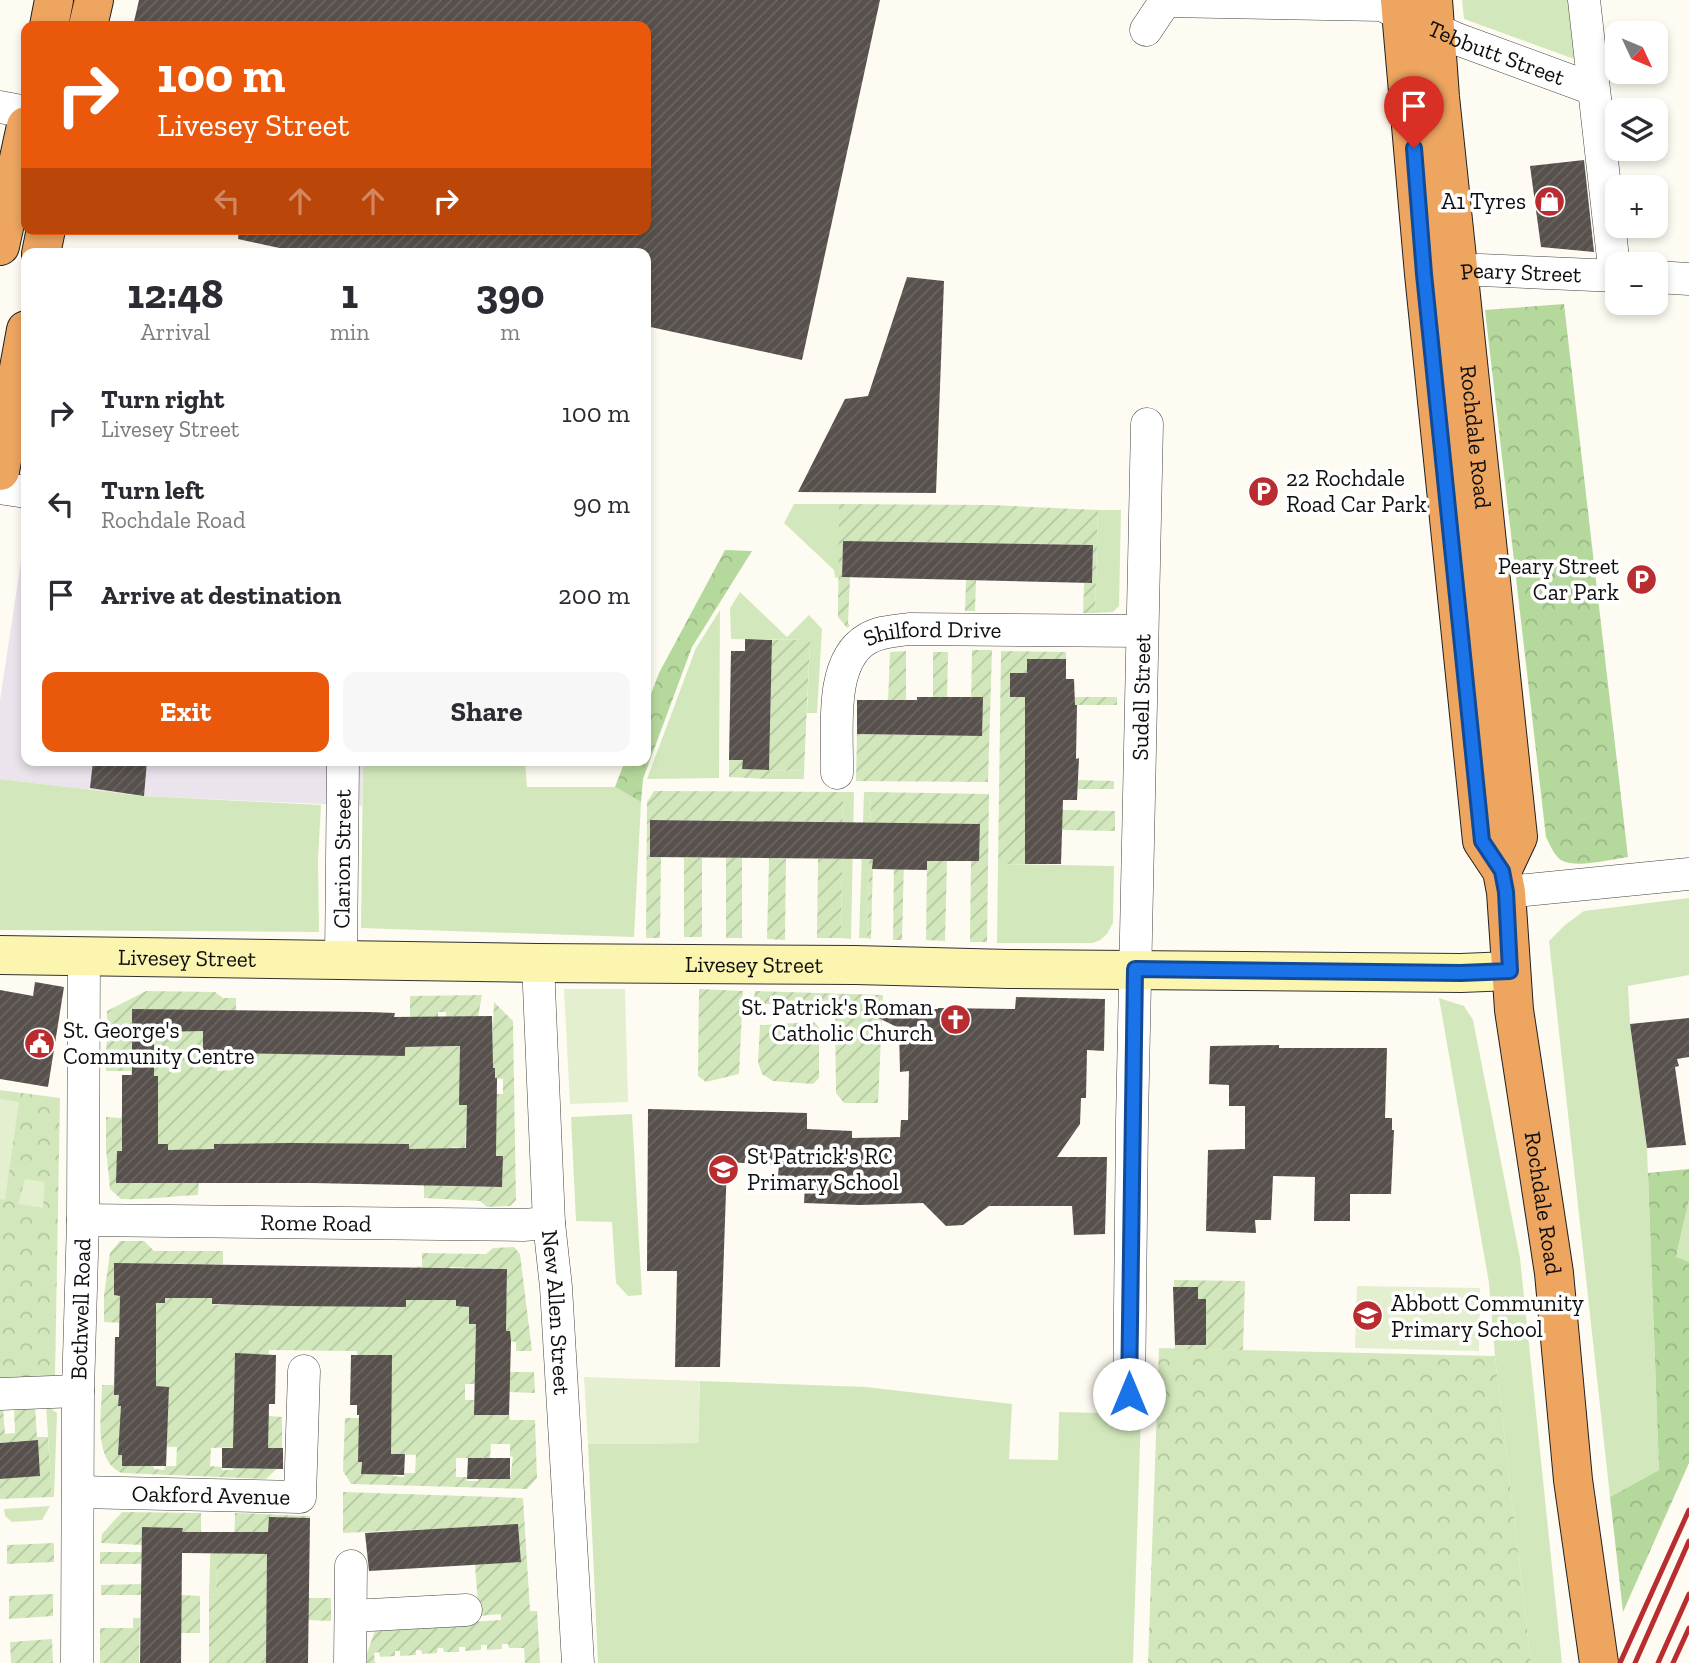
<!DOCTYPE html>
<html lang="en">
<head>
<meta charset="utf-8">
<style>
	:root { --surface:#fff; --page:#f7f7f7; --text:#2b2b33; --muted:#7c7c81; --accent:#ea580c }
	body { margin:0; font-family:"Zilla Slab",serif; background:var(--page); color:var(--text); height:100vh; display:flex; flex-direction:column; font-size:26px; white-space:nowrap }
	* { box-sizing:border-box; margin:0 }
	p { font-size:23px; color:var(--muted) }
	.icon { flex:none; width:38px; height:38px; fill:none; stroke:currentColor; stroke-width:2; stroke-linecap:round; stroke-linejoin:round }
	.map { position:relative; flex:1; overflow:hidden }
	.panel { position:absolute; left:21px; top:248px; width:630px; height:518px; display:flex; flex-direction:column; background:var(--surface); border-radius:14px; box-shadow:0 4px 10px #0003 }
	.panel>* { flex:none }
	.hud { position:absolute; left:21px; top:21px; width:630px; height:214px; border-radius:14px; box-shadow:0 4px 10px #0003; background:#ea580c; color:#fff; overflow:hidden }
	.needle { width:46px; rotate:134deg }
	.fabs { position:absolute; left:1605px; top:21px; display:grid; gap:14px }
	.fabs a { display:grid; place-items:center; width:63px; height:63px; border-radius:14px; background:var(--surface); box-shadow:0 4px 10px #0003; font-size:35px }
	.pin { position:absolute; display:grid; place-items:center; width:60px; height:60px; color:#fff; margin:-72px -30px; border-radius:50% 50% 50% 0; rotate:-45deg; box-shadow:0 0 7px #0007 }
	.pin .icon { rotate:45deg }
	.me { position:absolute; width:77px; margin:-38px; rotate:0deg; stroke-linejoin:round; filter:drop-shadow(0 0 5px #0008) }
	.turn { display:flex; align-items:center; gap:24px; height:147px; padding:0 21px; font-size:32px }
	.turn .icon { width:91px; height:91px; stroke-width:2.5 }
	.turn b { display:block; font-size:49px; line-height:60px }
	.lanes { display:flex; align-items:center; height:66px; padding:0 21px; background:#0003; justify-content:center; gap:35px; direction:ltr }
	.lanes .off { opacity:.35 }
	.eta { display:flex; justify-content:space-evenly; align-items:center; height:119px; text-align:center }
	.eta b { font-size:42px; font-weight:800; line-height:49px }
	.cta { display:flex; gap:14px; margin-top:auto; padding:14px 21px }
	.cta a { flex:1; height:80px; border-radius:14px; background:var(--accent); color:#fff; font-size:28px; font-weight:800; line-height:80px; text-align:center }
	.cta a+a { background:var(--page); color:var(--text) }
	ul { padding:0; list-style:none }
	li { display:flex; align-items:center; gap:21px; height:91px; padding:0 21px }
	li div { flex:1 }
	li b { display:block; font-size:26px }
	li em { font-style:normal }
	.map>svg:first-child { display:block }
	.industrial { fill:#ece4ed }
	.grass { fill:#d2e8bc }
	.forest { fill:url(#forest-crowns) }
	.park { fill:url(#park-crowns) }
	.garden { fill:url(#garden-furrows); fill-rule:evenodd }
	.pitch { fill:#e3efce }
	.building { fill:url(#building-hatch); fill-rule:evenodd }
	.lines { fill:none; stroke-linecap:round; stroke-linejoin:round }
	.street-casing { stroke:#424242; stroke-width:33 }
	.secondary-casing { stroke:#313131; stroke-width:40 }
	.highway-casing { stroke:#202020; stroke-width:40 }
	.street { stroke:#fff; stroke-width:32 }
	.secondary { stroke:#fbf5b0; stroke-width:38 }
	.highway { stroke:#eda560; stroke-width:38 }
	.rail { stroke:#b92d30; stroke-width:5 }
	.route-casing { stroke:#114b97; stroke-width:18 }
	.route { stroke:#1a73e8; stroke-width:12 }
	.labels { text-anchor:middle; stroke-width:7; stroke-linejoin:round; paint-order:stroke }
	.street-label { font-size:23px; fill:#0f0f0f; stroke:#fff }
	.poi-label { font-size:23px; fill:#0f0f0f; stroke:#fff; text-anchor:start }
</style>
</head>
<body>
<div class="map">
<svg width="1689" height="1663" viewBox="0 0 1689 1663">
	<defs>
		<pattern id="forest-crowns" width="20" height="18" patternUnits="userSpaceOnUse" patternTransform="scale(1.75)"><rect width="20" height="18" fill="#b5d89c"/><path d="M2 6a3 3 0 1 1 6 0M12 15a3 3 0 1 1 6 0" fill="none" stroke="#9ab885"/></pattern>
		<pattern id="park-crowns" width="20" height="18" patternUnits="userSpaceOnUse" patternTransform="scale(1.75)"><rect width="20" height="18" fill="#d2e8bc"/><path d="M2 6a3 3 0 1 1 6 0M12 15a3 3 0 1 1 6 0" fill="none" stroke="#b3c6a0"/></pattern>
		<pattern id="garden-furrows" width="10" height="10" patternUnits="userSpaceOnUse" patternTransform="scale(1.75)"><rect width="10" height="10" fill="#d2e8bc"/><path d="M-1 1l2-2M0 10L10 0M9 11l2-2" fill="none" stroke="#b3c6a0"/></pattern>
		<pattern id="building-hatch" width="6" height="6" patternUnits="userSpaceOnUse" patternTransform="scale(1.75)"><rect width="6" height="6" fill="#57504c"/><path d="M-1 1l2-2M0 6l6-6M5 7l2-2" fill="none" stroke="#6a6561"/></pattern>
	</defs>
	<rect width="100%" height="100%" fill="#fefcf2"/>
	<path class="industrial" d="M26,528v233h337l-1,45 -218,-10 -144,-17v-79z"/>
	<path class="grass" d="M1462,0h108l6,52 -2,7 -110,-40z
		M794,504h45v73l-4,1 -1,-8 -50,-47z
		M1098,510h23l-2,96 -6,6 -18,1z
		M740,592l47,45 22,-22 13,14 -5,84h-10l3,-73 -79,-1 -1,-31z
		M720,610l-1,168 -72,1 49,-131z
		M363,761h134l1,5 27,-3 2,24h88l26,15 -7,135 -273,-9z
		M769,770l35,1v8h-35z
		M0,779l144,17 177,9 -3,54 1,73 -319,-2z
		M843,792h11l-3,147 -10,-1z
		M864,792h7l-4,146h-8z
		M998,864l116,2 -1,57 -6,11 -7,6 -7,3h-96z
		M1689,898v77l-61,11 2,38 17,124 12,322 -49,27 -61,-556 16,-16 19,-14z
		M1439,998l25,8 9,14 47,238 42,405h-31l-36,-307 -6,-73z
		M632,1114l10,181 -14,1 -12,-13 -4,-61 -36,-1 -5,-104z
		M1689,1200v62l-13,-4z
		M700,1381l166,6 146,17 -3,55 49,1 1,-48 82,2 -8,249h-535l-10,-219 110,-1z
		M46,1405l11,8 -3,84h-2z
		M50,1506l-8,14 -30,2 -7,-6 -1,-7z
		M211,1532h7l-2,63 -7,-1z"/>
	<path class="forest" d="M1564,304l64,553c-16,2 -53,12 -67,3 -7,-5 -11,-15 -15,-23l-61,-527z
		M725,550l27,1 -60,96 -49,132 -2,23 -26,-15 10,-26h21v-54l13,-34z
		M1689,1169v31l-13,57 13,5v201l-66,149 -13,-115 49,-27 -11,-297z"/>
	<path class="park" d="M0,1090l60,8 -5,278 -55,2z
		M1159,1348l336,8 36,307h-383z"/>
	<path class="garden" d="M839,504l153,1 106,5 -3,103h-12l1,-30h8l1,-38 -250,-4 -1,36h8l-2,46 2,3 -3,2 -9,-11z
		M966,580h10l-1,31h-10z
		M772,640h38l-6,131 -34,-1 -1,9 -40,-2v-17h14v9h26z
		M972,650h20l-4,132 -132,-1 1,-47 125,2v-33h-11z
		M906,651v49l-18,1 2,-49z
		M1001,651l65,1v7h-39v14h-17l1,24h15l-1,167h-27z
		M933,652h15l-1,50h-14z
		M1067,697h50v8h-50z
		M1078,780l36,1v8h-36z
		M654,791l189,1 -2,146h-24l1,-79h22v-37l-189,-2 -1,37h11l-1,81h-14l1,-136z
		M871,792l118,2 -2,148h-17l1,-81 8,-1 1,-35 -106,-2 -3,116 -4,-1z
		M1062,810l53,1v20l-53,-1z
		M684,858h18v79h-18z
		M726,858h16v80h-16z
		M769,858l17,1 -1,81 -18,-1z
		M894,860h10l-2,80h-9z
		M927,861h20l-2,80 -19,-1z
		M699,989l44,2 -4,83 -33,8 -8,-6z
		M146,991l69,1 8,6h13v12l-33,40h14v21l17,-1 1,-17 169,3 1,-36 5,-1v-23l72,-1 -4,22h-32v-5h-8v5l-22,30 76,-1 2,-44 19,19 3,179 -6,6 -23,1 -7,-6 -56,-3v-13h-5l1,-36h-11l-1,-5h-194v5h-13l-3,46c-26,1 -51,5 -77,4l-11,-10 -4,-40v-32l15,1 1,-5h35l1,-37 -27,-1v-4h-25l1,-60zM133,1009h22l-1,35h-21zM460,1068h34l1,10 8,1v15h-8zM466,1127h30v29l7,1 -1,30 -58,-1 1,-29h6l1,-10 10,1v8h3zM123,1151l52,32h-58v-31z
		M755,991l128,4 -5,108h-34l-8,-10 -1,-85 -6,-4h-71l-4,-4z
		M814,1022l5,5v51l-6,6 -40,-3 -11,-7 -4,-12 2,-37z
		M120,1241h24l10,10h69v13l-21,1v33h10l1,7h21v-7l172,9v-7h10l1,-34 5,1v-14l64,1 7,-6 21,-1 6,7 12,97h-16v-9l-6,-1 -35,43h-10v16h9v15h35l1,5h25l2,58 -10,11 -176,-5 -8,-13 2,-53h18l-6,-67 -88,-1v4h-34l-1,59 48,4v47l-16,15 -144,-6c-30,-12 -20,-62 -20,-88h12v9l5,1v11l49,1 1,-20 -15,-1 -31,-63 -19,-1v-27l6,-42zM114,1263l36,55 -30,-22 -6,-1zM450,1267l57,2v30l-51,7v-9l-7,-1zM491,1444h19v12l3,1 -3,22 -32,-2v4h-11v-4h-11v-19h34zM141,1446l36,1 -1,19h-11l-1,4 -10,-1 -1,-3h-31v-11zM268,1446l-4,22 -31,-1v3h-11v-3l-12,-1 1,-18zM381,1454l35,1 -1,18h-11v4l-11,-1v-3h-32l1,-11h-4z
		M1174,1280l71,1 -2,69 -68,-1v-4h31v-45l-8,-1 -24,-12z
		M509,1372h25l1,21 -26,-1z
		M35,1406l2,31h11l4,60 -52,2v-20l40,-3 -2,-36 -38,3v-35h3l2,26 10,-1 -1,-26z
		M343,1492l180,6 7,113h7l3,52h-15l-1,-15h-15l-1,-4h-6v5l-15,1v-5h-6v5l-16,1v-4h-6v5h-15l-1,-4h-5l-1,5 -15,1 -1,-4h-5v5l-16,1v-5h-5v5l-15,1 -1,-5 -5,1 1,10h-8v-10l9,-25 125,-8v-6l-22,2 -4,-51 46,-4 -3,-36 -175,8z
		M122,1512l79,1v40h-19v-25l-39,-1 -1,18 -41,-2 1,-9z
		M235,1513l75,3v2h-41l-3,145h-57v-69l7,1 1,-42h17z
		M54,1543v19l-47,2v-19z
		M100,1552h42l-1,12h-41z
		M141,1584v11h-40v-10z
		M53,1594v22l-44,3v-23z
		M181,1595l19,1v37h-19z
		M308,1598h23v23l-23,-1z
		M133,1618h7l-1,45h-39v-35h33z
		M52,1639l1,24h-42l-1,-21z"/>
	<path class="pitch" d="M564,989h61l3,113 -58,2z
		M0,1099l19,3 -14,98 -5,-1z
		M25,1179l20,3 -2,26 -25,-4z
		M1357,1286l123,2 -1,63 -124,-3z
		M584,1377l116,4 -2,62 -110,1z"/>
	<path class="building" d="M139,0h741l-78,360 -156,-34v-72h-339l-69,-15 1,-10h407v-203h-513z
		M1584,160l10,92 -53,-5 -11,-81z
		M907,277l37,4 -8,212 -138,-1 47,-93 23,-3z
		M843,541l250,4 -1,38 -250,-6z
		M745,639l27,1 -3,130 -27,-1 1,-9h-14l2,-109h14z
		M1027,659h39v20h8l1,26h2l-1,54 3,-1 -2,42h-14l-2,64h-36v-167h-15v-24h17z
		M917,697h66l-1,39 -125,-2v-34h60z
		M93,761h54l-3,35 -54,-8z
		M650,820l330,4 -1,37h-52v9l-55,-1 1,-10 -223,-2z
		M35,982l29,5 -16,100 -48,-8v-89l33,6z
		M1016,997l89,2 -1,52 -17,-1 -1,48h-5l-1,26 -23,33h50l-2,77 -31,1 -2,-29h-83l-26,19 -17,1 -23,-23 -63,2 -56,-2 1,-17 -28,-1 2,-20 -52,-3 -7,205h-45l2,-96h-30l1,-162 159,4v16l45,2v7l48,-1 1,-17h7l1,-49 -9,1 -1,-44 -37,-18 76,-1v-1l77,1z
		M132,1009l237,3 26,1 -1,4 98,-1 1,52h2v10h2l-1,78h7l-1,31 -190,-4h-196l1,-32h5v-76h10zM203,1031v19h14v3l188,3v-9l55,-1 -1,59h8l-1,43 -57,1v-5l-118,-1 -77,1v5l-46,1v-6h-10v-68h-4v-44z
		M1689,1018v39l-12,2 2,7 -4,1 11,78 -39,3 -17,-124z
		M1279,1045v3h108l-2,70h7v12h2l-3,64h-41v27h-36l1,-44 -42,-1 -2,44h-16l1,13 -50,-2 2,-81 37,-1v-43h-16v-21l-20,-1 1,-38z
		M114,1263l393,6 -1,62h4l1,10 -2,74h-35l2,-91h-7v-17l-13,-1v-6h-50v7l-116,-1 -78,-2v-6h-47v5h-9v83l13,1 -3,79h-44v-11h-4l3,-49h-3l1,-11h-5l1,-58h4l1,-41 -6,-1z
		M1173,1287h25v12h8v46h-31z
		M235,1353l41,2 -1,49h-6l-1,44h15v21l-61,-1v-20h11z
		M351,1355h41l-1,99h14l-1,21 -43,-1 1,-12h-4l1,-47h-2v-10h-7z
		M38,1440l2,36 -40,3v-36z
		M468,1458h42v21h-43z
		M269,1517l41,1 -2,145h-42l1,-109 -85,-1 -1,110h-41l2,-136 41,1 -1,4h86z
		M518,1524l3,38 -152,9 -4,-38z"/>
	<g class="lines">
		<defs>
			<g id="street">
				<path d="M1584,0l31,276"/>
				<path id="s1" d="M1166,1l215,4 76,34 136,50"/>
				<path d="M1146,30l20,-30"/>
				<path d="M0,107l26,5"/>
				<path id="s2" d="M1437,274l43,-4 137,6"/>
				<path d="M1656,277l33,2"/>
				<path d="M0,488l26,4"/>
				<path id="s3" d="M837,773c1,-40 -9,-111 30,-134 13,-8 28,-8 42,-10l233,2"/>
				<path d="M1506,892l183,-18"/>
				<path id="s4" d="M341,959l2,-198"/>
				<path id="s5" d="M538,963l11,260 7,64 22,376"/>
				<path id="s6" d="M83,1220l440,5 26,-2"/>
				<path d="M0,1394l78,-3"/>
				<path id="s7" d="M1129,1402l3,-281 15,-697"/>
				<path id="s8" d="M78,1492l222,5 4,-126"/>
				<path d="M351,1616l115,-6"/>
				<path id="s9" d="M77,1663l1,-272 5,-171 1,-263"/>
				<path d="M350,1663l1,-97"/>
			</g>
			<g id="secondary">
				<path id="s10" d="M0,955l538,8 317,2 154,4 452,4 49,-2"/>
			</g>
			<g id="highway">
				<path id="s11" d="M1400,0l24,274 58,567 20,30 4,21 8,118 40,263 19,207 26,183"/>
				<path id="s12" d="M1433,0l7,97 78,740 -16,34"/>
				<path d="M49,26l5,-26"/>
				<path d="M88,26l6,-26"/>
				<path d="M0,246l26,-120"/>
				<path d="M41,254l5,-25"/>
				<path d="M0,471l26,-141"/>
			</g>
		</defs>
		<use href="#street" class="street-casing"/>
		<use href="#secondary" class="secondary-casing"/>
		<use href="#highway" class="highway-casing"/>
		<use href="#street" class="street"/>
		<use href="#secondary" class="secondary"/>
		<use href="#highway" class="highway"/>
		<path class="rail" d="M1620,1663l69,-153
			M1635,1663l54,-122
			M1658,1663l31,-69
			M1673,1663l16,-35"/>
	</g>
	<g class="lines">
		<defs>
			<path id="route" d="M1129,1394l6,-425 326,4 49,-2 -4,-79 -4,-21 -20,-30 -58,-567 -10,-126"/>
		</defs>
		<use href="#route" class="route-casing"/>
		<use href="#route" class="route"/>
	</g>
	<defs>
		<symbol id="shop-disc" viewBox="-11 -11 22 22"><circle r="9.5" fill="#b92d30" stroke="#fff"/><path d="M-5-2.5h2.3a2.7 3.5 0 0 1 5.4 0H5L5.5 6h-11ZM-1.5-2.5h3a1.5 2.3 0 0 0-3 0Z" fill="#fff"/></symbol>
		<symbol id="parking-disc" viewBox="-11 -11 22 22"><circle r="9.5" fill="#b92d30" stroke="#fff"/><path d="M-3.5-5.5H1a3.5 3.5 0 0 1 0 7H-1V5.5H-3.5ZM-1-3.4V-.6H.8a1.4 1.4 0 0 0 0-2.8Z" fill="#fff"/></symbol>
		<symbol id="church-disc" viewBox="-11 -11 22 22"><circle r="9.5" fill="#b92d30" stroke="#fff"/><path d="M-1.2-6h2.4v3.5h3.3v2.4h-3.3V6h-2.4V-.1h-3.3v-2.4h3.3Z" fill="#fff"/></symbol>
		<symbol id="civic-disc" viewBox="-11 -11 22 22"><circle r="9.5" fill="#b92d30" stroke="#fff"/><path d="M-.6-6.5H3V-4.5H.6V-3L4-1V1h2V6H-6V1h2V-1L-.6-3ZM-1.2 2.5V6h2.4V2.5Z" fill="#fff"/></symbol>
		<symbol id="school-disc" viewBox="-11 -11 22 22"><circle r="9.5" fill="#b92d30" stroke="#fff"/><path d="M0-5L7-2L0 1L-7-2ZM-4 1L0 2.5L4 1V4Q0 6-4 4Z" fill="#fff"/></symbol>
	</defs>
	<g fill-rule="evenodd">
		<use href="#shop-disc" x="1532" y="184" width="35" height="35"/>
		<use href="#parking-disc" x="1246" y="474" width="35" height="35"/>
		<use href="#parking-disc" x="1624" y="562" width="35" height="35"/>
		<use href="#church-disc" x="938" y="1002" width="35" height="35"/>
		<use href="#civic-disc" x="22" y="1026" width="35" height="35"/>
		<use href="#school-disc" x="706" y="1152" width="35" height="35"/>
		<use href="#school-disc" x="1350" y="1298" width="35" height="35"/>
	</g>
	<g class="labels">
		<g class="street-label">
			<text dy="8" stroke="none"><textPath href="#s1" startOffset="340">Tebbutt Street</textPath></text>
			<text dy="8" stroke="none"><textPath href="#s2" startOffset="84">Peary Street</textPath></text>
			<text dy="8" stroke="none"><textPath href="#s12" startOffset="439">Rochdale Road</textPath></text>
			<text dy="8" stroke="none"><textPath href="#s3" startOffset="210">Shilford Drive</textPath></text>
			<text dy="8" stroke="none"><textPath href="#s7" startOffset="705">Sudell Street</textPath></text>
			<text dy="8" stroke="none"><textPath href="#s4" startOffset="100">Clarion Street</textPath></text>
			<text dy="8" stroke="none"><textPath href="#s10" startOffset="187">Livesey Street</textPath></text>
			<text dy="8" stroke="none"><textPath href="#s10" startOffset="754">Livesey Street</textPath></text>
			<text dy="8" stroke="none"><textPath href="#s11" startOffset="1216">Rochdale Road</textPath></text>
			<text dy="8" stroke="none"><textPath href="#s6" startOffset="233">Rome Road</textPath></text>
			<text dy="8" stroke="none"><textPath href="#s9" startOffset="354">Bothwell Road</textPath></text>
			<text dy="8" stroke="none"><textPath href="#s5" startOffset="350">New Allen Street</textPath></text>
			<text dy="8" stroke="none"><textPath href="#s8" startOffset="133">Oakford Avenue</textPath></text>
		</g>
		<g class="poi-label">
			<text x="1526" y="209" text-anchor="end">A1 Tyres</text>
			<text x="1286" y="486">22 Rochdale<tspan x="1286" dy="26">Road Car Park</tspan></text>
			<text x="1619" y="574" text-anchor="end">Peary Street<tspan x="1619" dy="26">Car Park</tspan></text>
			<text x="933" y="1015" text-anchor="end">St. Patrick's Roman<tspan x="933" dy="26">Catholic Church</tspan></text>
			<text x="63" y="1038">St. George's<tspan x="63" dy="26">Community Centre</tspan></text>
			<text x="747" y="1164">St Patrick's RC<tspan x="747" dy="26">Primary School</tspan></text>
			<text x="1391" y="1311">Abbott Community<tspan x="1391" dy="26">Primary School</tspan></text>
		</g>
	</g>
</svg>
<div class="fabs">
<a><svg class="needle" viewBox="-14 -14 28 28"><path d="M0-13l5 13h-10z" fill="#e53935"/><path d="M0 13l5-13h-10z" fill="#7c7c81"/></svg></a>
<a><svg class="icon" aria-label="layers" viewBox="0 0 24 24"><path d="M12 4l9 5-9 5-9-5zM3 14l9 5 9-5"/></svg></a>
<a>+</a>
<a>−</a>
</div>
<div class="pin" style="left:1414px;top:148px;background:#d93025"><svg class="icon" aria-label="arrive" viewBox="0 0 24 24"><path d="M6 21V4h12l-3 4 3 4H6"/></svg></div>
<svg class="me" style="left:1129px;top:1394px" viewBox="-20 -20 40 40"><circle r="19" fill="#fff"/><path d="M0-13L10 11 0 6-10 11z" fill="#1a73e8"/></svg>
<div class="hud">
<div class="turn"><svg class="icon" aria-label="right" viewBox="0 0 24 24"><path d="M7 20v-9h11M14 6l5 5-5 5"/></svg><div><b>100 m</b>Livesey Street</div></div>
<div class="lanes"><svg class="icon off" aria-label="left" viewBox="0 0 24 24"><path d="M17 20v-9H6M10 6l-5 5 5 5"/></svg><svg class="icon off" aria-label="ahead" viewBox="0 0 24 24"><path d="M12 20V5M6 11l6-6 6 6"/></svg><svg class="icon off" aria-label="ahead" viewBox="0 0 24 24"><path d="M12 20V5M6 11l6-6 6 6"/></svg><svg class="icon" aria-label="right" viewBox="0 0 24 24"><path d="M7 20v-9h11M14 6l5 5-5 5"/></svg></div>
</div>
<section class="panel">
<div class="eta">
<div><b>12:48</b><p>Arrival</p></div>
<div><b>1</b><p>min</p></div>
<div><b>390</b><p>m</p></div>
</div>
<ul>
<li><svg class="icon" aria-label="right" viewBox="0 0 24 24"><path d="M7 20v-9h11M14 6l5 5-5 5"/></svg><div><b>Turn right</b><p>Livesey Street</p></div><em>100 m</em></li>
<li><svg class="icon" aria-label="left" viewBox="0 0 24 24"><path d="M17 20v-9H6M10 6l-5 5 5 5"/></svg><div><b>Turn left</b><p>Rochdale Road</p></div><em>90 m</em></li>
<li><svg class="icon" aria-label="arrive" viewBox="0 0 24 24"><path d="M6 21V4h12l-3 4 3 4H6"/></svg><div><b>Arrive at destination</b></div><em>200 m</em></li>
</ul>
<div class="cta"><a>Exit</a><a>Share</a></div>
</section>
</div>
</body>
</html>
